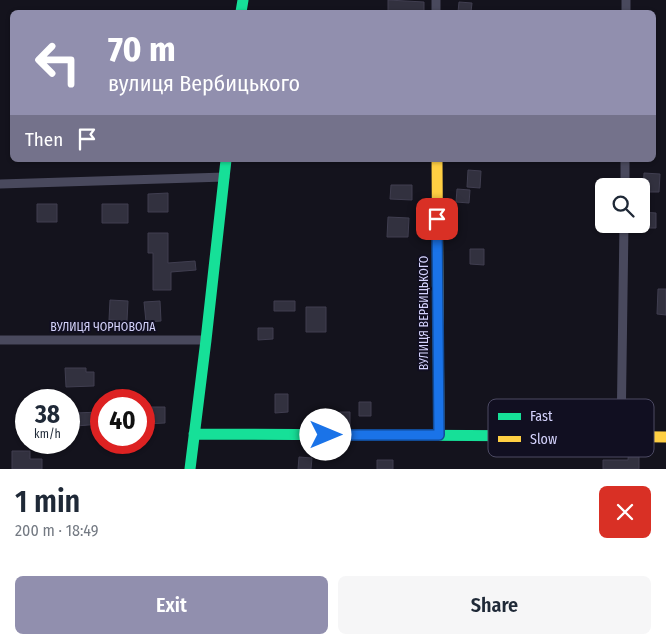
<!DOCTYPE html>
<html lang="en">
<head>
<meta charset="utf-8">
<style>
	:root { --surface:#fff; --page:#f6f6f7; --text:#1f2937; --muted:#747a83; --accent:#918fae }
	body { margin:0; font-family:"Fira Sans Condensed",sans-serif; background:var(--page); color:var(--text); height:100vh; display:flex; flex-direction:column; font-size:19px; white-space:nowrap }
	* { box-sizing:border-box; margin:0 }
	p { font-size:16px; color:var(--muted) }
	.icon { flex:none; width:28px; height:28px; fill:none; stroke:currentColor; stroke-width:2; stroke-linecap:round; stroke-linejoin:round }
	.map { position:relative; height:469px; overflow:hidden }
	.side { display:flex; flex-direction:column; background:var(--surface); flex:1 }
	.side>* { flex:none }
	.hud { position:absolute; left:10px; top:10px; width:646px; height:152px; border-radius:8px; box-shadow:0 1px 4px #0004; background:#918fae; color:#fff; overflow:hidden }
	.tools { position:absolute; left:595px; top:178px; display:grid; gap:10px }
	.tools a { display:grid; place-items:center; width:55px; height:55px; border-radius:8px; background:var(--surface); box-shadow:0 1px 4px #0004; font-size:25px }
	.speed { position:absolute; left:15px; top:389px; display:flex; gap:10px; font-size:25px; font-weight:700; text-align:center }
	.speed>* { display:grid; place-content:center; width:65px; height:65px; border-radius:50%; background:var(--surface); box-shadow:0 1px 4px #0004; line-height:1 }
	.speed small { font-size:12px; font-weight:400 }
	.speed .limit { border:8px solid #d22; background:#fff; color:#111 }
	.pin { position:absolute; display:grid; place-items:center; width:42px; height:42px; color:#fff; margin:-21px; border-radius:10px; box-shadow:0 2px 8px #0006 }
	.me { position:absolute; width:55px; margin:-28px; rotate:90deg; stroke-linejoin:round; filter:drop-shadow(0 0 4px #0008) }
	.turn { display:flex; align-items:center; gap:18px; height:105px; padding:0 15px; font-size:22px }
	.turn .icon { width:65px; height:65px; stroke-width:2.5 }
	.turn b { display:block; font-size:35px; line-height:42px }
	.then { display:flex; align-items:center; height:48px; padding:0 15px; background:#0003; gap:10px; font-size:19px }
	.round { display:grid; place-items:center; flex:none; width:52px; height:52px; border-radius:8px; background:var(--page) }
	.summary { display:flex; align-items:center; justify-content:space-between; height:85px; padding:0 15px }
	h1 { font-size:30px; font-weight:600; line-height:38px }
	.action { display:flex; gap:10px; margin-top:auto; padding:10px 15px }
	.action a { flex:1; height:58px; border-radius:8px; background:var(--accent); color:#fff; font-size:20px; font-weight:600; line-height:58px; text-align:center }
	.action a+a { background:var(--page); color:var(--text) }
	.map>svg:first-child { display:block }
	.building { fill:#32313f; stroke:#403e50 }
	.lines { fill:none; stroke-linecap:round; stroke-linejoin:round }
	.street { stroke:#49495d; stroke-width:9 }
	.fast { stroke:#16e098; stroke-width:11 }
	.slow { stroke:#ffcf43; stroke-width:11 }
	.route-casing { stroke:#114b97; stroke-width:12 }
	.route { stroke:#1a73e8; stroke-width:9 }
	.labels { text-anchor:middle; stroke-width:4; stroke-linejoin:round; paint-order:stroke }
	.street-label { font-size:12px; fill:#d4d2fc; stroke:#110f21 }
	.key { fill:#110f21; stroke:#4c4a63; stroke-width:1 }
	.key-label { font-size:14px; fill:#d4d2fc }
</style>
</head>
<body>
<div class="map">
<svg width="666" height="469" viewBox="0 0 666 469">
	<rect width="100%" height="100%" fill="#14131d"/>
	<path class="building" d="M388,0l36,2v10h-36z
		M459,2l13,1 -1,9h-13z
		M468,170l13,1 -1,17 -13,-1z
		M644,173l16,1 -1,18h-16z
		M391,185h21v15l-22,-1z
		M457,189l13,1 -1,13 -13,-1z
		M168,193v19h-20v-18z
		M37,204h20v18h-20z
		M102,204h26v19h-26z
		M642,212l14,1v15h-14z
		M388,217l21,1 -1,19h-21z
		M148,233h20v30l27,-2 1,9 -25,2v18h-18v-37h-5z
		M470,249h14v16l-14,-1z
		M658,289h8v26l-9,-1z
		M110,300l18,1 -1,20 -18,-1z
		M160,301l1,20 -15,1 -2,-20z
		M274,301h21v10h-21z
		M306,307h20v25h-20z
		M258,328h15v11l-15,1z
		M65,368h21v4h8v14l-28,1z
		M275,394h13v18l-13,1z
		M359,402h12v14h-12z
		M144,407h21v16l-21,1z
		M101,412v12l-25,2 -1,-13z
		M340,412h10v14l-10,1z
		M629,445l10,1v23h-36v-9h25z
		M12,451h18v8h12v10h-30z
		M299,457l13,1 -1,11h-13z
		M377,460h16v9h-16z"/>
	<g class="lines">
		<path class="street" d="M436,0v12
			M626,12v-12
			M0,184l225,-7
			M625,186v-26
			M0,340h206
			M621,436l3,-212"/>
		<path class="fast" d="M241,12l2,-12
			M194,434l382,2
			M190,469l16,-129 20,-180"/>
		<path class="slow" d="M437,160l2,275
			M576,436l90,1"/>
	</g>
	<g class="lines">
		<defs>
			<path id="route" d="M326,435h113l-2,-216"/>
		</defs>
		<use href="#route" class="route-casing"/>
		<use href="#route" class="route"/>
	</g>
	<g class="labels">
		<g class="street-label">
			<text transform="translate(424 313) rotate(-90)" y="4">ВУЛИЦЯ ВЕРБИЦЬКОГО</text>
			<text x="103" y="331">ВУЛИЦЯ ЧОРНОВОЛА</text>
		</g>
	</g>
	<rect x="488" y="399" width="166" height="58" rx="8" class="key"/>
	<rect x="498" y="413" width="23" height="7" fill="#16e098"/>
	<rect x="498" y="436" width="23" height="6" fill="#ffcf43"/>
	<g class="key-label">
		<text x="530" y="421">Fast</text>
		<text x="530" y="444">Slow</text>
	</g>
</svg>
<div class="tools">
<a><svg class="icon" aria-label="search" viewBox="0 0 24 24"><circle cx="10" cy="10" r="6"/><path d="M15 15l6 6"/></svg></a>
</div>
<div class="speed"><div>38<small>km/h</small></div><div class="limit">40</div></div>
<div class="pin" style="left:437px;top:219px;background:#d93025"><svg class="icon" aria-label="arrive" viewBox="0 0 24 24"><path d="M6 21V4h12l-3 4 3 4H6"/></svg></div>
<svg class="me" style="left:326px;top:435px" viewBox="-20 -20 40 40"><circle r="19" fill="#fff"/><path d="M0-13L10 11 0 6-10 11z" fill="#1a73e8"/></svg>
<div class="hud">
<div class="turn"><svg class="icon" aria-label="left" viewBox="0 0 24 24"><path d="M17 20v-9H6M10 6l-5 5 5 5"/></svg><div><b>70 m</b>вулиця Вербицького</div></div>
<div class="then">Then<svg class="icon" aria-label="arrive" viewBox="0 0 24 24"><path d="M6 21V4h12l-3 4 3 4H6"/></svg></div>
</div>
</div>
<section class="side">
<div class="summary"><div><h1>1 min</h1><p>200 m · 18:49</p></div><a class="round" style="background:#d93025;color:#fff"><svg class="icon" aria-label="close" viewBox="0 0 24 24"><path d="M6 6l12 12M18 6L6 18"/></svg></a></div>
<div class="action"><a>Exit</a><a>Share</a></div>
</section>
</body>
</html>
